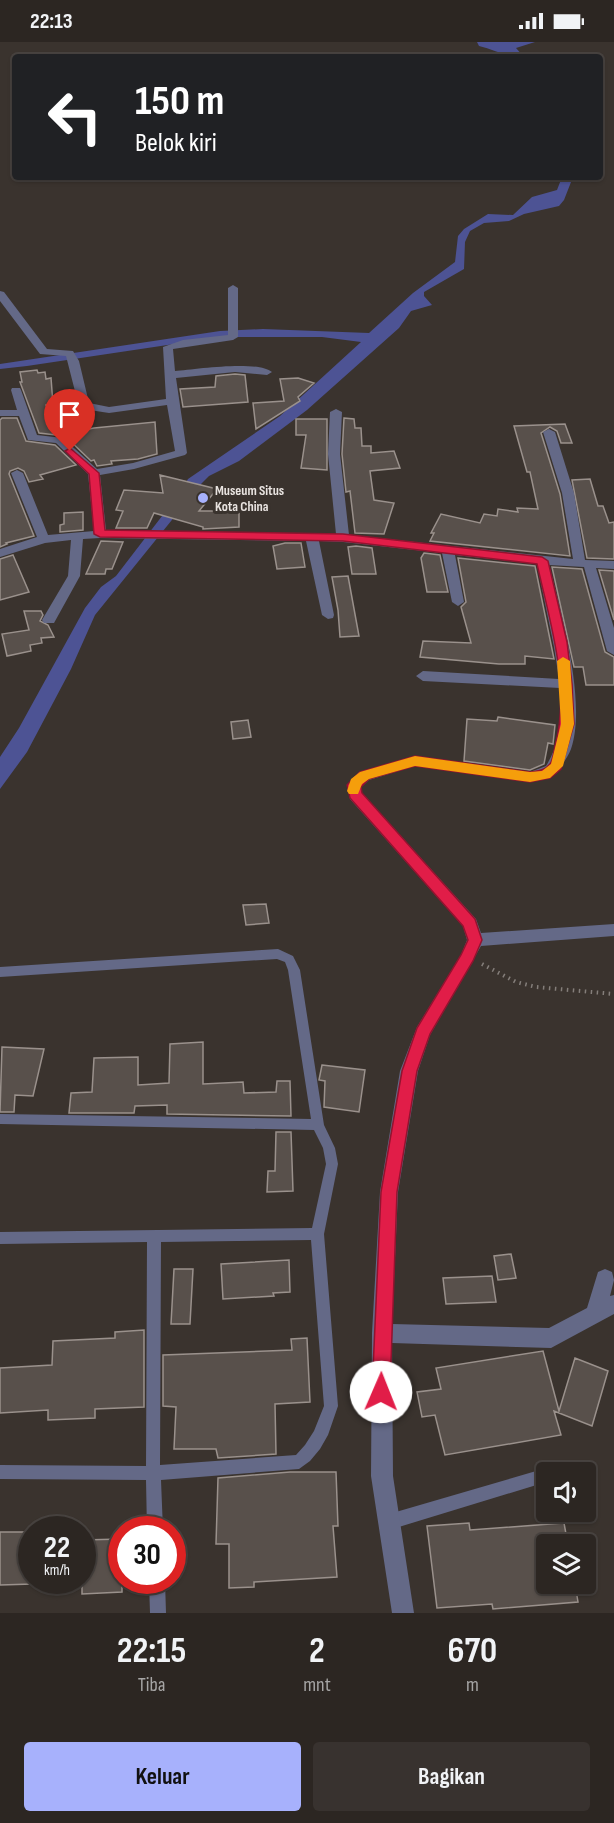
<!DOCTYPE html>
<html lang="id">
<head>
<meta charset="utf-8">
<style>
	:root { --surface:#2c2622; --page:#38322f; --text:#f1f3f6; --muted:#a6a5a5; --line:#484340; --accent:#a7b1fc }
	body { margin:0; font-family:"Sofia Sans Condensed",sans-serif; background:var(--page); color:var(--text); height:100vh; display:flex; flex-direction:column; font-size:22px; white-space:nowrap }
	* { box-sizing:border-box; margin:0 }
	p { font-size:20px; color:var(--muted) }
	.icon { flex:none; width:33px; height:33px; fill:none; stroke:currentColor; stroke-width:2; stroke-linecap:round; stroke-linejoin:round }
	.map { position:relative; height:1571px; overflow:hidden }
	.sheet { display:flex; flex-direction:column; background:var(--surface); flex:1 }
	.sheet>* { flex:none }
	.top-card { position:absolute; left:12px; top:12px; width:591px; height:126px; border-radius:6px; box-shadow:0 2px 4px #0004,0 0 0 2px var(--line); background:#202124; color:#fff; overflow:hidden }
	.buttons { position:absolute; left:536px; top:1420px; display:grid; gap:12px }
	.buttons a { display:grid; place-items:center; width:60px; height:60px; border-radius:6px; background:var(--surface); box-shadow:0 2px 4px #0004,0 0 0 2px var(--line); font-size:30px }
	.speed { position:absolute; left:18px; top:1474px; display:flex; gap:12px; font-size:30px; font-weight:700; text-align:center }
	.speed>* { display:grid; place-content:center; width:78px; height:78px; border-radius:50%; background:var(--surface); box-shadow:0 2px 4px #0004,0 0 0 2px var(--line); line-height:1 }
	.speed small { font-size:15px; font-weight:400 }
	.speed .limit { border:9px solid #d22; background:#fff; color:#111 }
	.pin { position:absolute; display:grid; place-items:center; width:51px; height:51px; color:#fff; margin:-62px -26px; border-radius:50% 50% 50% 0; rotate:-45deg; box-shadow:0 0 6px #0007 }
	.pin .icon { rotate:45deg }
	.me { position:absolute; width:66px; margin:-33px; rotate:1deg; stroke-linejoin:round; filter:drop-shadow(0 0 4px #0008) }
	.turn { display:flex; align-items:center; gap:21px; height:126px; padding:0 24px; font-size:27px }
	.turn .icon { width:78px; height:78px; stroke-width:2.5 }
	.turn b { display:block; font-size:42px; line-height:51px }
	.eta { display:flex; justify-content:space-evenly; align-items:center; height:102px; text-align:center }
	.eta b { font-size:36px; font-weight:700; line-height:42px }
	.primary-button { display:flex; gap:12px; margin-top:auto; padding:12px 24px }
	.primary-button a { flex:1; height:69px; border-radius:6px; background:var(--accent); color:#111; font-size:24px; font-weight:700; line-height:69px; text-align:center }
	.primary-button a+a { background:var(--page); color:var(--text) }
	.status { display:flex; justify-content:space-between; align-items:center; height:42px; padding:0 30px; background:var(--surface); direction:ltr }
	.status svg { height:16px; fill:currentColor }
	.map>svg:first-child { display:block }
	.water { fill:#4d5394 }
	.building { fill:#58504b; stroke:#9a918c; stroke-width:1.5 }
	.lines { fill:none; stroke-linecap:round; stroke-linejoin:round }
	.path { stroke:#847e7a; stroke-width:4; stroke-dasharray:1.5 4.5; stroke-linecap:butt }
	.lane { fill:#646987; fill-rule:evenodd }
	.street { fill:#646987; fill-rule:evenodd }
	.route { fill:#e11d48; stroke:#92132f; stroke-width:1.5 }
	.slow { fill:#f59e0b }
	.poi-dot { fill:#a7b1fc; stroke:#3a332e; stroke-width:2 }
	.labels { text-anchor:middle; stroke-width:6; stroke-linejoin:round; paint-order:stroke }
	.far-poi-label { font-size:14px; font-weight:bold; fill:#e9e4e1; stroke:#3a332e; text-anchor:start }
</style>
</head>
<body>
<div class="status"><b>22:13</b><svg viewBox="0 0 49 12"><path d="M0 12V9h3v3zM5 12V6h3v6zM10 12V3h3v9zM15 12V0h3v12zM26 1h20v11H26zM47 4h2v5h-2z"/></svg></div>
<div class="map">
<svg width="614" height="1571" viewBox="0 0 614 1571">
	<rect width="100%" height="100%" fill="#3a332e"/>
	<path class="water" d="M477,0h58l-19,6 8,9c-17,0 -29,-7 -45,-11z
		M562,135h11l-9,23 -5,6 -35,8 -15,7 -25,2 -14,8 -5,11 -1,27 -40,23v4l8,9 -21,6 -12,17 -92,82 -68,51 -30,15 -8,8 -106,131 -24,54 -44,83 -27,37v-32l19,-29 66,-120 16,-21 15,-11 66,-86 6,-11 92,-63 81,-74 -39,-5h-101l-194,29 -27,3v-5l220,-33 43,-2 106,4 44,-40 42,-31 3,-26 6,-7 24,-15 25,1 19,-18 25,-7z"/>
	<path class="building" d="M37,328l1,3 7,-1 1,7 5,-1 2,26 -7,1 14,30 34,-7 61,-6 2,32 -19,5 -27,2 1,3 -15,2 -3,-6 -3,1 -26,-25 -26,-3 -19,-51h2l-2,-10z
		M235,332l10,1 3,27 -65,5 -3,-18 35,-2 1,-11z
		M298,336l16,5 -16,14 2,4 -44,28 -3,-26 31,-2 -4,-22z
		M2,376h15l9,23 29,4 21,20 -36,10 3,4 -14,3 -5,-11 -6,-3 -8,3 -1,3 25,62 -28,7 1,1 -7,3v-127z
		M344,376l10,1 1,9h6l1,18h9v7l23,-2 6,17 -30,3 4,29 20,3 -10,31 -29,-1 -5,-42 -4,1 -4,-38z
		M296,377h31v51l-26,-2 5,-33h-10z
		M565,382l7,19h-11l-4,-12 -7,-4 -9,6 19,61 10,62 -140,-15 4,-8h-3l10,-19 39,9 4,-9 13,2 1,-7 20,3 -1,-4 21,1 -8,-37h-3l-13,-46z
		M160,433l57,14 -18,22h40v16l-36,2v-2l-49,-14 -7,15h-31l7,-17 -7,-1 8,-20 39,3z
		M590,437l8,27h5l6,17 5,-1v37l-27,-1 -15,-78z
		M83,470v18l-23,2v-7l4,-1v-11z
		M101,499l22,1 -11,27h-6l-1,5h-19z
		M285,501h16l4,24 -28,2 -4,-23z
		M356,504l16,2 4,26h-24l-4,-27z
		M424,511l16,2 8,37h-21l-6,-34z
		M13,513l16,37 -29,8v-41z
		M458,516l77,8 19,93 -29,-3v8h-26l-79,-7 3,-16 48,2 -10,-36 5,-5z
		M552,525l30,2 23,83 9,5v28h-28l-3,-18h-9z
		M599,528l15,1v49z
		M348,534l11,60 -19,1 -2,-27 -6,-33z
		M24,569h17l2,4 -3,6 8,4 6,12 -13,1 1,5 -12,2 1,6 -24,5 -5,-22 27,-4z
		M498,675l57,8 -2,19 -5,-1 -4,21 -14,6 -66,-9 3,-42 30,2z
		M248,678l3,17 -18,2 -2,-17z
		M266,862l3,19 -23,2 -3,-20z
		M203,1000v42l40,-2 1,11 32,-1 1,-11h13l1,35 -124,-2v-9l-32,1 -1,7h-65l2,-20 21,-1 2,-34 44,-1v28l31,-2 1,-39z
		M2,1005l42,2 -11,47 -18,-1 -1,17h-14z
		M322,1023l43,5 -6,42 -35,-5 1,-26 -6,-1z
		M276,1090h15l2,59 -26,1 1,-21h7z
		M511,1212l5,24 -18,2 -4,-24z
		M289,1218l1,32 -17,1 1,3 -51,3 -2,-35z
		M174,1227h19l-3,55h-19z
		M492,1234l4,26 -50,2 -3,-26z
		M144,1288v77l-49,2v9l-47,2v-10l-48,3v-45l52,-3 1,-24 62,-3v-6z
		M307,1296l3,64 -35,2 1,50 -58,4 -2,-9h-42l2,-42 -13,-1v-51l129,-5 -1,-11z
		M543,1309l16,60 16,-53 33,13 -16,55 -38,-15 7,24 -116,20 -10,-40 -13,2 -5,-25 24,-3 -5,-21z
		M290,1430h46l2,54h-5l4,51 -83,5v5l-25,1v-44h-13l2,-66z
		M469,1481l1,7 94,-7 4,22h-22v39h29l3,18 -85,7 -1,-5 -55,4 -10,-82z
		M0,1490h32v52l-32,1z
		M122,1497v53l-40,2v-54z"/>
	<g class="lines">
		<path class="path" d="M482,922l34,18 20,5 78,7"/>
		<path class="lane" d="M278,907l15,7 7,14 24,155 11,23 3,16 -14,70 14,172 -10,29 -8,14 -10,12 -11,8 -138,11 2,50h-16l-1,-50 -146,-1v-14l146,1 1,-224 -147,2v-12l312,-4 14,-64 -3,-16 -9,-18 -314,-6v-10l311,5 -23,-149 -3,-8 -8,-3 -277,18v-10zM311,1198l13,166 -10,25 -9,14 -9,10 -136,10 1,-223z
			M543,1427l6,4h-3v9l-3,1 -154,47 -5,-3 -3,-5 3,-5 5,-3z
			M149,1539h16l1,32h-16z"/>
		<path class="street" d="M233,243l5,3v49l-5,3 -60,9 2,22c21,-2 82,-11 97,1l-5,3 -32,-3 -59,6 11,75 -2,2 -51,14 -34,6 6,55 230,4 -8,-80 2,-42 6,-3 6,3 -2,42 9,81 224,24 -11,-66 -19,-61 6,-3 6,3 19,61 11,67 29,1v8l-18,-1 18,60v27l-7,-4 -23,-84 -35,-2c12,48 38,137 22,184 -3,8 -10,17 -14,24l-27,9 -115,-16 -46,14 -8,7 1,6 114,126 5,14 133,-9v12l-133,10 -51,89 -12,36 -20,121 -6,132 157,4 38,-20 11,-36 7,-3 7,3 2,8 -4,16 4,-1v19l-63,34 -159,-5 1,133 21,137h-22l-21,-137 1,-143 8,-141 20,-121 17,-44 44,-72 6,-15 -4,-14 -113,-127 -3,-14 12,-13 56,-16 115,16 16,-6c16,-26 15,-48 14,-78l-137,-7 -7,-5 7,-5 136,8 -5,-32 -17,-83 -82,-9 9,47 -6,4 -6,-4 -10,-49 -99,-11 -24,-1 15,74 -1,3 -5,1 -6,-4 -16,-74 -206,-3 -17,1 -3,37 -26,47h-10l-2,-3 26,-44 3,-36 -26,3 -45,14v-8l37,-12 -26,-64 6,-3 6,3 25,62 46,-4 -6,-57 -32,-31 -28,-3 -9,-24h-19v-6h17l-6,-20 1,-2h8l1,2 16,45 26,3 34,31 36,-6 42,-12 -8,-46 -58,8 -26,-4 -5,-6 -12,-47 -26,-2 -40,-53v-10l4,1 43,57 26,2 6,10 10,42 20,4 57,-8 -3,-52 20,-7 45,-5v-47z"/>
	</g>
	<path class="route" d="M70,406l29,25 6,57 238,4 199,23 6,4 19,81 5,42 2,40 -13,45 -11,9 -20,4 -115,-16 -46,13 -8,8 1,6 113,126 7,21 -9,21 -43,73 -13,37 -20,121 -7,200 -2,7 -7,3 -7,-3 -2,-7 9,-200 21,-121 15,-43 44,-73 7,-15 -5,-14 -113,-128 -3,-13 13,-13 55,-16 115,16c7,-1 15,-1 20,-8 3,-4 4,-13 5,-18 16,-59 -5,-124 -18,-182l-194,-23 -243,-4 -6,-3 -5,-60 -24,-23z"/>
	<path class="slow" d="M563,615l7,4 4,63 -11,42 -13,12 -20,4 -115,-16 -46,13 -7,5 -4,10h-9l-2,-3 4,-12 9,-7 55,-16 115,16 12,-1 9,-7 10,-40 -4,-63z"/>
	<circle class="poi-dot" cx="203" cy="456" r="6"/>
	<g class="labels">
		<g class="far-poi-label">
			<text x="215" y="453">Museum Situs<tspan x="215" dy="16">Kota China</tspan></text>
		</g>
	</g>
</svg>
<div class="buttons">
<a><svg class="icon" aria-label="sound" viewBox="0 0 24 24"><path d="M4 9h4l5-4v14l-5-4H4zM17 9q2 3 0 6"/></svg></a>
<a><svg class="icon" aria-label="layers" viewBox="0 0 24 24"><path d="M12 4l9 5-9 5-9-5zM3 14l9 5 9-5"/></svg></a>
</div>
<div class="speed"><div>22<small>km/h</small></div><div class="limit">30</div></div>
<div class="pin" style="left:70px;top:409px;background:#d93025"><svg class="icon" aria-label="arrive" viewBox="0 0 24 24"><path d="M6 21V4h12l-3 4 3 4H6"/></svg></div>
<svg class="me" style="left:381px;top:1350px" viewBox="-20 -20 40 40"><circle r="19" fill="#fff"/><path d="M0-13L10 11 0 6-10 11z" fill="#e11d48"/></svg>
<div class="top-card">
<div class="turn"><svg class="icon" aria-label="left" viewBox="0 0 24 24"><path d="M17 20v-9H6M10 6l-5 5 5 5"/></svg><div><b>150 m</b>Belok kiri</div></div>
</div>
</div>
<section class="sheet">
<div class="eta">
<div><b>22:15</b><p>Tiba</p></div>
<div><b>2</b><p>mnt</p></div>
<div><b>670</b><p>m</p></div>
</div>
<div class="primary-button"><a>Keluar</a><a>Bagikan</a></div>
</section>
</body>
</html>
